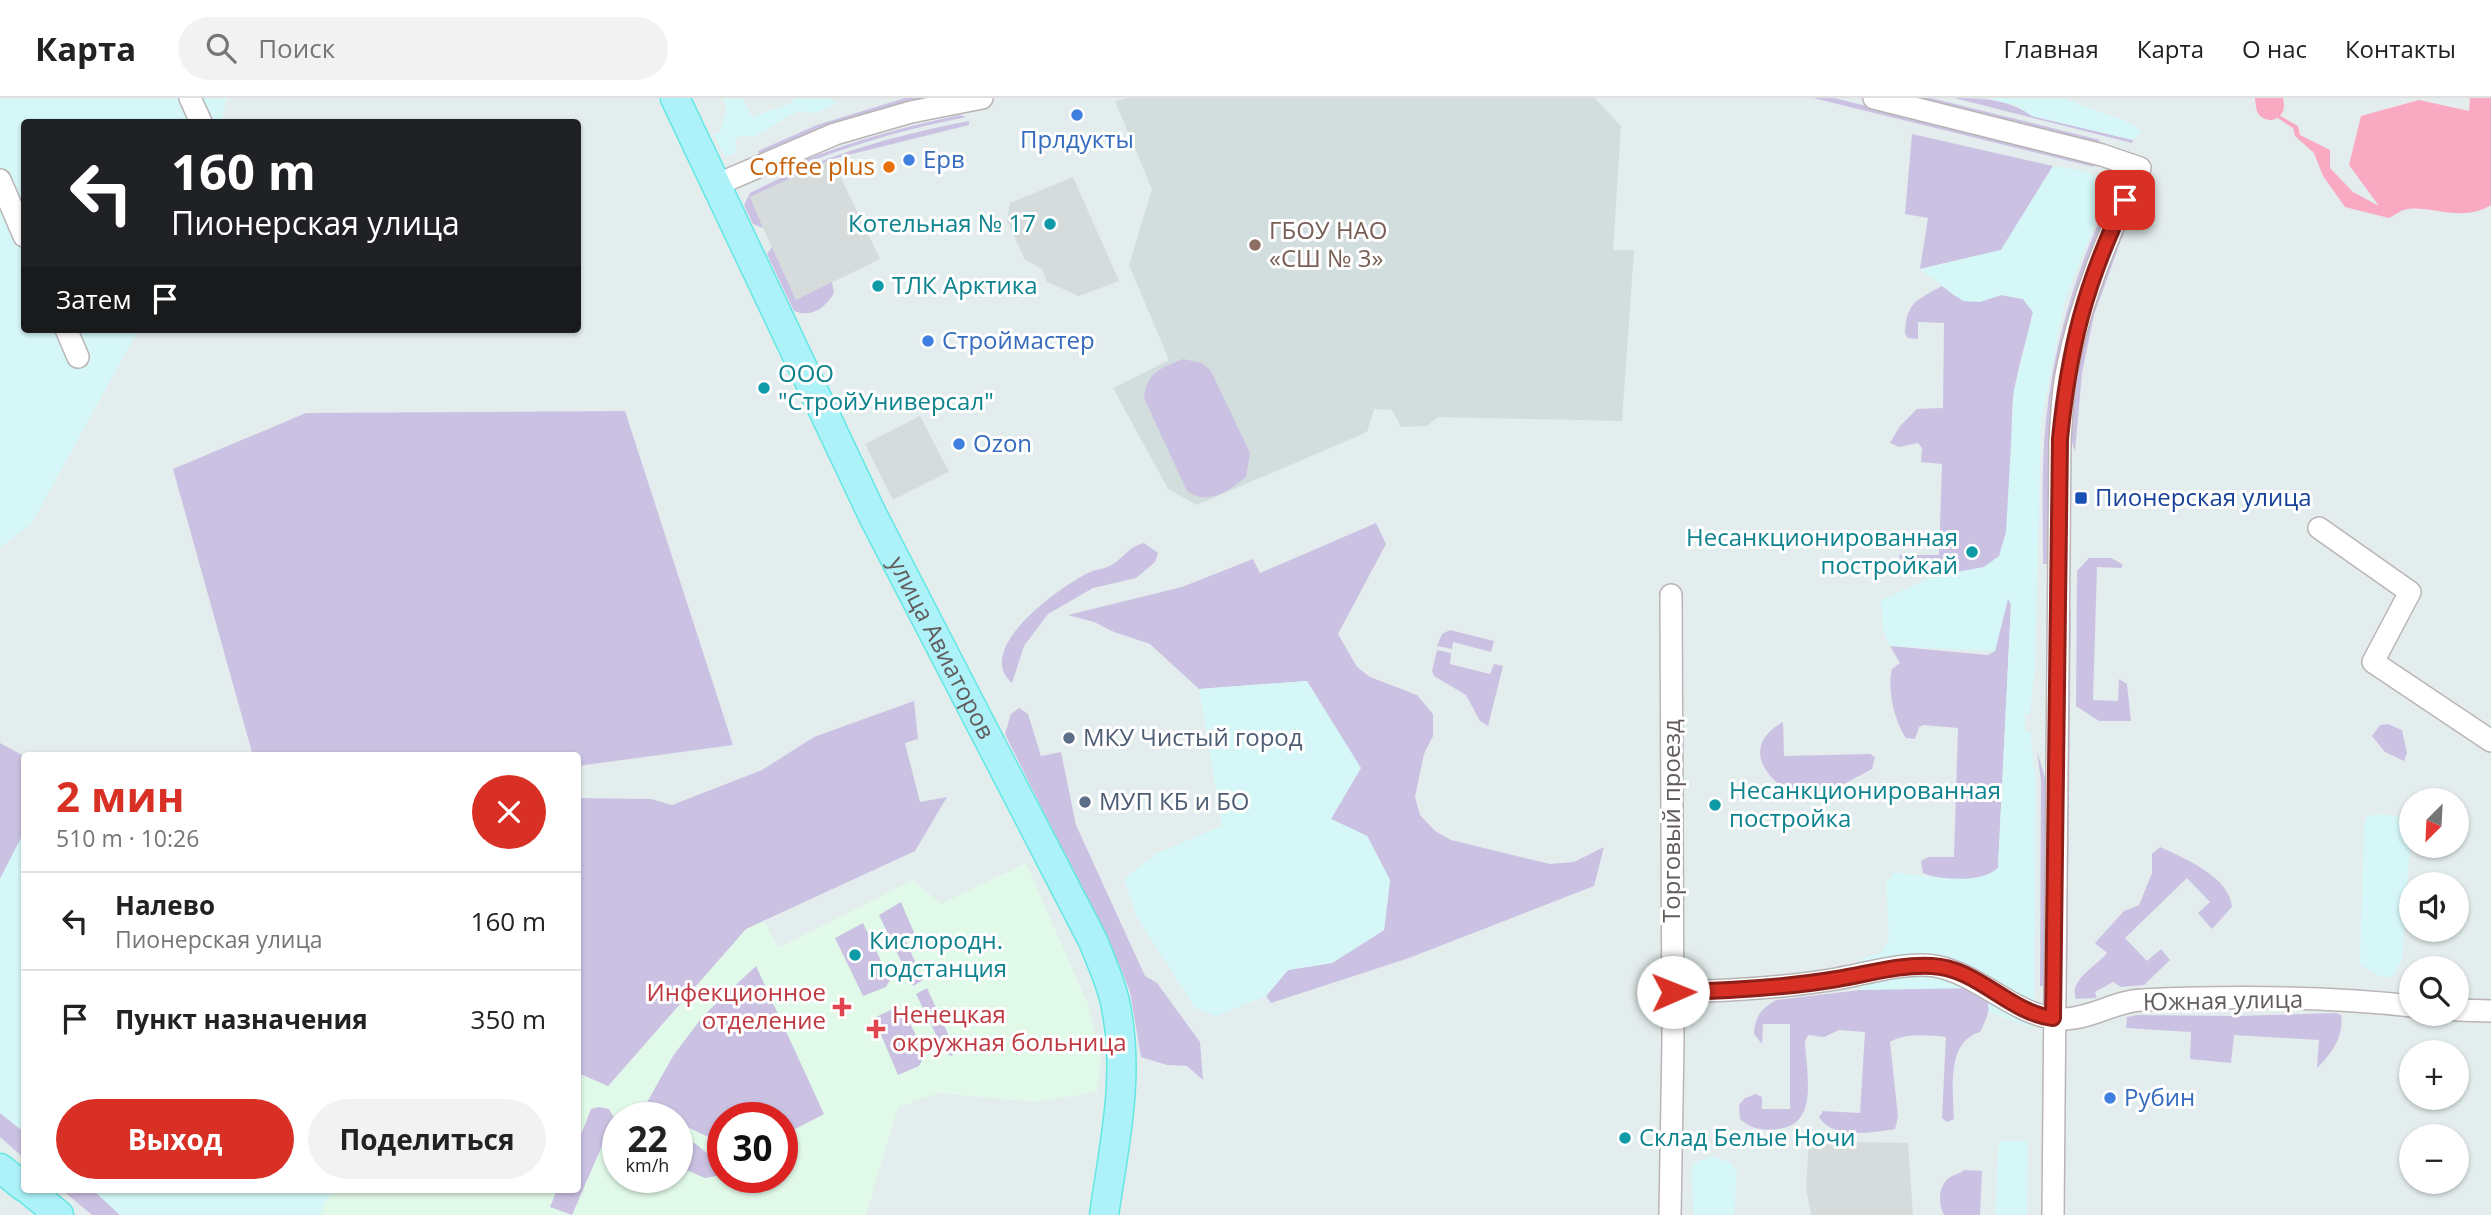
<!DOCTYPE html>
<html lang="ru">
<head>
<meta charset="utf-8">
<style>
	:root { --surface:#fff; --page:#f2f2f2; --text:#222; --muted:#767676; --line:#e0e0e0; --accent:#d93025 }
	body { margin:0; font-family:"Open Sans",sans-serif; background:var(--page); color:var(--text); height:100vh; display:flex; flex-direction:column; font-size:26px; white-space:nowrap }
	* { box-sizing:border-box; margin:0 }
	p { font-size:23px; color:var(--muted) }
	.icon { flex:none; width:38px; height:38px; fill:none; stroke:currentColor; stroke-width:2; stroke-linecap:round; stroke-linejoin:round }
	.map { position:relative; flex:1; overflow:hidden }
	.drawer { position:absolute; left:21px; top:654px; width:560px; height:441px; display:flex; flex-direction:column; background:var(--surface); border-radius:7px; box-shadow:0 2px 5px #0004 }
	.drawer>* { flex:none }
	.guide { position:absolute; left:21px; top:21px; width:560px; height:214px; border-radius:7px; box-shadow:0 2px 5px #0004; background:#202124; color:#fff; overflow:hidden }
	.needle { width:46px; rotate:204deg }
	.buttons { position:absolute; left:2399px; top:690px; display:grid; gap:14px }
	.buttons a { display:grid; place-items:center; width:70px; height:70px; border-radius:50%; background:var(--surface); box-shadow:0 2px 5px #0004; font-size:35px }
	.speed { position:absolute; left:602px; top:1004px; display:flex; gap:14px; font-size:35px; font-weight:700; text-align:center }
	.speed>* { display:grid; place-content:center; width:91px; height:91px; border-radius:50%; background:var(--surface); box-shadow:0 2px 5px #0004; line-height:1 }
	.speed small { font-size:18px; font-weight:400 }
	.speed .limit { border:10px solid #d22; background:#fff; color:#111 }
	.pin { position:absolute; display:grid; place-items:center; width:60px; height:60px; color:#fff; margin:-30px; border-radius:14px; box-shadow:0 4px 10px #0006 }
	.me { position:absolute; width:77px; margin:-38px; rotate:89deg; stroke-linejoin:round; filter:drop-shadow(0 0 5px #0008) }
	.turn { display:flex; align-items:center; gap:24px; height:147px; padding:0 35px; font-size:32px }
	.turn .icon { width:91px; height:91px; stroke-width:2.5 }
	.turn b { display:block; font-size:49px; line-height:60px }
	.then { display:flex; align-items:center; height:66px; padding:0 35px; background:#0003; gap:14px; font-size:26px }
	.round { display:grid; place-items:center; flex:none; width:74px; height:74px; border-radius:37px; background:var(--page) }
	.head { display:flex; align-items:center; justify-content:space-between; height:119px; padding:0 35px }
	h1 { font-size:42px; font-weight:700; line-height:52px; color:var(--accent) }
	.cta { display:flex; gap:14px; margin-top:auto; padding:14px 35px }
	.cta a { flex:1; height:80px; border-radius:42px; background:var(--accent); color:#fff; font-size:28px; font-weight:700; line-height:80px; text-align:center }
	.cta a+a { background:var(--page); color:var(--text) }
	ul { padding:0; list-style:none }
	li { display:flex; align-items:center; gap:21px; height:98px; padding:0 35px; border-top:2px solid var(--line) }
	li div { flex:1 }
	li b { display:block; font-size:26px }
	li em { font-style:normal }
	header { display:flex; align-items:center; gap:42px; box-sizing:border-box; height:98px; padding:0 35px; background:var(--surface); border-bottom:2px solid var(--line) }
	header strong { font-size:33px }
	nav { display:flex; gap:38px; margin-inline-start:auto; font-size:24px }
	.search { width:490px; height:63px; background:var(--page); display:flex; align-items:center; gap:18px; box-sizing:border-box; padding:0 24px; border-radius:38px; color:var(--muted); font-size:26px }
	.map>svg:first-child { display:block }
	.industrial { fill:#d6dcdc }
	.education { fill:#d2dddd }
	.medical { fill:#e1f9e9; fill-rule:evenodd }
	.green { fill:#cbc2e3 }
	.sand { fill:#d5f7f7 }
	.water { fill:#f9a9c2 }
	.lines { fill:none; stroke-linecap:round; stroke-linejoin:round }
	.river { stroke:#f9a9c2; stroke-width:28 }
	.minor-casing { stroke:#bab4b5; stroke-width:24 }
	.major-casing { stroke:#63e7e3; stroke-width:31 }
	.minor { stroke:#fff; stroke-width:21 }
	.major { stroke:#adf2f9; stroke-width:28 }
	.route-casing { stroke:#8d1f18; stroke-width:18 }
	.route { stroke:#d93025; stroke-width:12 }
	.shop-dot { fill:#3f7fe0; stroke:#fff; stroke-width:2.5 }
	.food-dot { fill:#e8710a; stroke:#fff; stroke-width:2.5 }
	.culture-dot { fill:#0f9aa8; stroke:#fff; stroke-width:2.5 }
	.education-dot { fill:#8d6e63; stroke:#fff; stroke-width:2.5 }
	.transit-dot { fill:#1a4fb4; stroke:#fff; stroke-width:2.5 }
	.service-dot { fill:#5c6f8a; stroke:#fff; stroke-width:2.5 }
	.health-dot { fill:#e0444e; stroke:#fff; stroke-width:2.5 }
	.labels { text-anchor:middle; stroke-width:6; stroke-linejoin:round; paint-order:stroke }
	.shop-label { font-size:24px; fill:#366cbe; stroke:#fff; text-anchor:start }
	.food-label { font-size:24px; fill:#c56008; stroke:#fff; text-anchor:end }
	.culture-label { font-size:24px; fill:#0d838f; stroke:#fff; text-anchor:start }
	.education-label { font-size:24px; fill:#785e54; stroke:#fff; text-anchor:start }
	.transit-label { font-size:24px; fill:#164399; stroke:#fff; text-anchor:start }
	.street-label { font-size:24px; fill:#635c5d; stroke:#fff }
	.service-label { font-size:24px; fill:#4e5e75; stroke:#fff; text-anchor:start }
	.health-label { font-size:24px; fill:#be3a42; stroke:#fff; text-anchor:end }
</style>
</head>
<body>
<header>
<strong>Карта</strong>
<div class="search"><svg class="icon" aria-label="search" viewBox="0 0 24 24"><circle cx="10" cy="10" r="6"/><path d="M15 15l6 6"/></svg>Поиск</div>
<nav><a>Главная</a><a>Карта</a><a>О нас</a><a>Контакты</a></nav>
</header>
<div class="map">
<svg width="2491" height="1117" viewBox="0 0 2491 1117">
	<rect width="100%" height="100%" fill="#e4eded"/>
	<path class="industrial" d="M832,61l48,100 -84,41 -47,-103z
		M1073,79l46,104 -40,15 -32,-14 -5,-13 -17,-9 -18,-40 3,-17z
		M920,318l29,56 -56,28 -28,-56z
		M1809,1043l99,2 5,72h-102l-5,-28z"/>
	<path class="education" d="M1128,0h467l26,28 -8,124h21l-12,171 -184,-4 -11,9 -26,1 -9,-17 -18,-1 -7,23 -170,73 -29,-16 -55,-101 56,-28 -40,-95 23,-76 -37,-88z"/>
	<path class="medical" d="M1026,765l61,139 14,55 -4,35 -62,10 -96,-9 -41,14 -32,108h-546l12,-25h246v-117l31,13 137,-157 18,-9 14,28 135,-68 28,24zM618,1020h59v60h-59zM723,1020h59v60h-59z"/>
	<path class="green" d="M905,0h27l-77,19 -95,37 -2,-3 59,-26z
		M1813,0h21l261,64 -1,5z
		M1915,0h16l169,42 -2,4z
		M1954,0c29,0 54,1 78,18l101,24 -1,3z
		M960,17l6,2c-68,14 -132,32 -195,61l-2,-3c62,-28 124,-46 191,-60z
		M969,23v4l-137,34 -82,38 13,31 -10,-4 -9,-19 6,-12c74,-38 138,-56 219,-72z
		M1912,36l141,32 -52,84 -81,19 8,-51 -23,-4z
		M2109,102l4,1c-58,125 -65,228 -65,363h-5c0,-48 -2,-97 3,-144 8,-77 30,-151 63,-220z
		M2132,112l-38,105 -12,58 -7,78c-7,-15 -3,-30 -1,-47 8,-69 28,-131 58,-194z
		M772,149l24,53 36,-18 2,11c-9,15 -22,25 -40,18l-27,-57z
		M1942,188l13,10 25,5 21,-6 22,4 10,13c-6,26 -14,52 -19,78 -6,36 3,140 -14,166 -13,19 -79,27 -96,14l-5,-15h40l3,-91 -21,-2 1,-14 -4,-5 -19,4 -9,-4 10,-17 17,-17 26,-1 1,-85 -26,-1v17l-10,-1 -3,-4c1,-32 12,-34 37,-48z
		M1183,261l19,4 9,8 39,82 -4,24c-17,14 -38,29 -59,14l-43,-93c3,-26 17,-30 39,-39z
		M625,313l108,334 -155,21v-10h-325l-80,-287 133,-56z
		M1376,425l10,21 -48,90 19,33 13,10 47,18 16,19v22l-9,18 -9,43 5,18 15,16 16,9 99,24 24,-2 30,-15 -10,39 -185,72 -138,45 -5,-7 22,-26 44,-7 52,-33 6,-50 -23,-44 -36,-17 -24,-138 -108,8 -49,-45 -36,-12 -20,-10 -26,-7 114,-28 71,-28 7,14z
		M1144,445l14,10 -3,9 -19,16 -43,10 -45,26 -24,32 -12,37c-40,-34 49,-97 76,-110 8,-4 18,-4 25,-9 12,-8 17,-18 31,-21z
		M2089,460h22l11,6v4l-25,-1 -4,133 25,1 1,-22 8,5 4,37h-32l-23,-15 1,-135z
		M2008,500l3,6 -13,264c-18,16 -53,13 -75,5l-2,-12 7,-4h26l4,-129 -35,-3 -4,2 -4,12 -9,-1c-12,-17 -19,-50 -14,-69l8,-6 -10,-17 98,9 7,-4z
		M2066,512h5l-4,377h-4z
		M1450,532l44,11 -3,11 -38,-10 -1,7 -15,-3 5,-12z
		M1437,552l14,3 -1,11 40,10 4,-10 9,2 -15,60 -8,-5 -14,-26 -32,-19 -2,-5z
		M914,603l4,38 -13,4 15,59 27,-5 -32,54 -169,78 -138,157 -30,-13v-275l73,1 21,6 90,-35 52,-33z
		M1019,610l9,6 13,42 20,-4 15,73 69,151 12,7 43,59 3,38 -16,-14 -20,-1 -26,-8 -11,-65 -10,-26 -115,-232 6,-20z
		M1783,624l1,34 86,-2 5,3 -3,12 -41,22 -38,3c-33,-19 -49,-50 -10,-72z
		M2388,626l14,6 5,23 -3,8 -19,-9 -13,-16 8,-11z
		M0,645l24,13v81h-2l-22,42z
		M2037,653l9,30v205h-6l1,-205z
		M2160,749c24,11 70,30 72,60l-20,22 -14,-16 12,-11 -23,-24 -62,60 22,23 14,-12 9,11 -26,25 -23,2 -8,-5 -18,10 2,6 -21,1c-8,-19 21,-33 31,-46l-12,-10 29,-32 15,-6 13,-32v-19z
		M901,804l14,33 -9,6 17,39 -10,6 -34,-71z
		M863,825l27,57 -4,7 -23,9 -28,-58z
		M756,868l68,148 -42,22v-18h-59v26l-46,-22v-4h-7l-25,-12 28,-50 30,-40z
		M1959,888c35,3 36,17 21,46 -34,10 -27,57 -26,87l-7,3 -5,-4 4,-81c-17,-2 -42,-4 -56,5l8,75 -3,12c-23,4 -63,10 -76,-12l4,-6 37,2 5,-81 -26,-2 -15,7 -16,-2 -3,6c1,31 15,85 -28,88 -14,2 -26,0 -37,-10l-1,-14 6,-7 11,-4 6,3v12h28v-85h-27l-1,20 -8,-10c1,-18 7,-25 22,-34l84,-10z
		M927,890l28,61 -3,7 -7,-3 -29,-59z
		M897,909l6,12 4,-2 18,37 -6,12 -21,9 -24,-57z
		M2336,915l5,2c3,22 -9,38 -24,53l2,-28 -85,-5 -3,28 -41,-4 1,-27 -65,-4 1,-11 10,-2 99,1z
		M599,1009l10,2 5,9 -42,97 -22,-8 7,-17h21v-48l13,-33z
		M0,1015l24,19v26l-24,-21z
		M677,1037l19,9 24,20 1,4 -5,8 -11,2 -28,-12z
		M1964,1072l18,1 -2,44h-36c-6,-11 -6,-29 5,-37 5,-4 11,-4 15,-8z
		M62,1092h31l27,25h-28z"/>
	<path class="sand" d="M0,0h227l-6,24h-197v207h118l-10,12 -100,182 -32,25z
		M723,0h19l10,19 38,-13 5,-6h32l10,4 -21,11 -18,-2 -43,25h-15l-5,3 2,13 -11,5 -13,-23 6,-1 8,-23z
		M1986,0h76l68,25 12,8 -9,9 -101,-24 -14,-10z
		M2053,68c21,4 56,3 52,32l-40,102 -24,121 -6,246 -5,47h-5v17h5l6,50 -2,225 -8,14 6,8 -43,-16 -2,-18 -8,-6 -119,2 1,-31 19,-6 9,-14 -3,-56 7,-10c30,0 81,16 105,-5l13,-264 -3,-5 -13,52 -105,-5 -7,-15 -2,-31 54,-24 49,-9 15,-11 7,-24 8,-141 19,-79 -10,-13 -22,-4 -21,7 -17,-1 -43,-32 81,-19z
		M1307,583l54,87 -30,51 36,17 23,44 -6,50 -52,33 -44,7 -22,26 -50,20 -21,-8 -58,-91 -13,-38 33,-26 65,-27 -23,-137z
		M2383,716l19,4 9,11 -9,131 -10,17h-11l-21,-13 4,-140 3,-8z
		M22,738l2,1v295l-24,-19v-234z
		M1999,1043h29l-1,74h-32z
		M1712,1058l19,7 6,9 -3,43h-40l-3,-44 3,-8z
		M93,1092h239l-12,25h-200z"/>
	<path class="water" d="M2470,0h21v107c-31,19 -63,-2 -87,5 -5,1 -10,6 -15,8l-44,-11 -22,-31 -9,-23 -19,-17 -2,-8 -20,-13 -3,-9 5,7 23,13 2,9 30,15v18l23,24 26,14 -30,-41 12,-49 58,-16 50,11z"/>
	<g class="lines">
		<path class="river" d="M2269,0l1,8"/>
		<defs>
			<path id="minor" d="M190,0l11,24
				M1874,0l228,57 38,13c-31,65 -59,130 -73,202 -5,22 -5,46 -7,69l-7,776
				M0,82l24,56
				M716,87l119,-51 76,-22 71,-14
				M66,231l12,28
				M2319,430l91,64 -37,70 118,79
				M1673,894c54,-1 109,-4 163,-13 29,-5 71,-18 99,-13 48,9 81,53 130,53 27,-1 51,-18 77,-19 89,-4 181,-4 270,6
				M2457,912l34,1
				M1670,1117l3,-174 -2,-446"/>
			<g id="major">
				<path id="s1" d="M675,0l198,418 220,425c8,21 19,43 23,66 14,71 -2,138 -12,208"/>
				<path d="M0,1070l24,19"/>
				<path d="M29,1092l30,25"/>
			</g>
		</defs>
		<use href="#minor" class="minor-casing"/>
		<use href="#major" class="major-casing"/>
		<use href="#minor" class="minor"/>
		<use href="#major" class="major"/>
	</g>
	<g class="lines">
		<defs>
			<path id="route" d="M1673,894c55,-1 110,-4 164,-13 31,-5 64,-15 95,-13 46,2 77,47 121,52l7,-579c9,-92 25,-154 65,-239"/>
		</defs>
		<use href="#route" class="route-casing"/>
		<use href="#route" class="route"/>
	</g>
	<g class="shop-dot">
		<circle cx="1077" cy="17" r="7"/>
		<circle cx="909" cy="62" r="7"/>
		<circle cx="928" cy="243" r="7"/>
		<circle cx="959" cy="346" r="7"/>
		<circle cx="2110" cy="1000" r="7"/>
	</g>
	<circle class="food-dot" cx="889" cy="69" r="7"/>
	<g class="culture-dot">
		<circle cx="1050" cy="126" r="7"/>
		<circle cx="878" cy="188" r="7"/>
		<circle cx="764" cy="290" r="7"/>
		<circle cx="1972" cy="454" r="7"/>
		<circle cx="1715" cy="707" r="7"/>
		<circle cx="855" cy="857" r="7"/>
		<circle cx="1625" cy="1040" r="7"/>
	</g>
	<circle class="education-dot" cx="1255" cy="147" r="7"/>
	<rect class="transit-dot" x="2074" y="393" width="14" height="14" rx="3.5"/>
	<g class="service-dot">
		<circle cx="1069" cy="640" r="7"/>
		<circle cx="1085" cy="704" r="7"/>
	</g>
	<g class="health-dot">
		<path d="M838.5 898.5h7v7h7v7h-7v7h-7v-7h-7v-7h7z"/>
		<path d="M872.5 920.5h7v7h7v7h-7v7h-7v-7h-7v-7h7z"/>
	</g>
	<g class="labels">
		<g class="shop-label">
			<text x="1077" y="50" text-anchor="middle">Прлдукты</text>
			<text x="923" y="70">Ерв</text>
			<text x="942" y="251">Строймастер</text>
			<text x="973" y="354">Ozon</text>
			<text x="2124" y="1008">Рубин</text>
		</g>
		<g class="food-label">
			<text x="875" y="77">Coffee plus</text>
		</g>
		<g class="culture-label">
			<text x="1036" y="134" text-anchor="end">Котельная № 17</text>
			<text x="892" y="196">ТЛК Арктика</text>
			<text x="778" y="284">ООО<tspan x="778" dy="28">"СтройУниверсал"</tspan></text>
			<text x="1958" y="448" text-anchor="end">Несанкционированная<tspan x="1958" dy="28">постройкай</tspan></text>
			<text x="1729" y="701">Несанкционированная<tspan x="1729" dy="28">постройка</tspan></text>
			<text x="869" y="851">Кислородн.<tspan x="869" dy="28">подстанция</tspan></text>
			<text x="1639" y="1048">Склад Белые Ночи</text>
		</g>
		<g class="education-label">
			<text x="1269" y="141">ГБОУ НАО<tspan x="1269" dy="28">«СШ № 3»</tspan></text>
		</g>
		<g class="transit-label">
			<text x="2095" y="408">Пионерская улица</text>
		</g>
		<g class="street-label">
			<text dy="8" stroke="none"><textPath href="#s1" startOffset="611">улица Авиаторов</textPath></text>
			<text transform="translate(1672 723) rotate(-90)" y="8">Торговый проезд</text>
			<text transform="translate(2223 903) rotate(-1)" y="8">Южная улица</text>
		</g>
		<g class="service-label">
			<text x="1083" y="648">МКУ Чистый город</text>
			<text x="1099" y="712">МУП КБ и БО</text>
		</g>
		<g class="health-label">
			<text x="826" y="903">Инфекционное<tspan x="826" dy="28">отделение</tspan></text>
			<text x="892" y="925" text-anchor="start">Ненецкая<tspan x="892" dy="28">окружная больница</tspan></text>
		</g>
	</g>
</svg>
<div class="buttons">
<a><svg class="needle" viewBox="-14 -14 28 28"><path d="M0-13l5 13h-10z" fill="#e53935"/><path d="M0 13l5-13h-10z" fill="#767676"/></svg></a>
<a><svg class="icon" aria-label="sound" viewBox="0 0 24 24"><path d="M4 9h4l5-4v14l-5-4H4zM17 9q2 3 0 6"/></svg></a>
<a><svg class="icon" aria-label="search" viewBox="0 0 24 24"><circle cx="10" cy="10" r="6"/><path d="M15 15l6 6"/></svg></a>
<a>+</a>
<a>−</a>
</div>
<div class="speed"><div>22<small>km/h</small></div><div class="limit">30</div></div>
<div class="pin" style="left:2125px;top:102px;background:#d93025"><svg class="icon" aria-label="arrive" viewBox="0 0 24 24"><path d="M6 21V4h12l-3 4 3 4H6"/></svg></div>
<svg class="me" style="left:1673px;top:894px" viewBox="-20 -20 40 40"><circle r="19" fill="#fff"/><path d="M0-13L10 11 0 6-10 11z" fill="#d93025"/></svg>
<div class="guide">
<div class="turn"><svg class="icon" aria-label="left" viewBox="0 0 24 24"><path d="M17 20v-9H6M10 6l-5 5 5 5"/></svg><div><b>160 m</b>Пионерская улица</div></div>
<div class="then">Затем<svg class="icon" aria-label="arrive" viewBox="0 0 24 24"><path d="M6 21V4h12l-3 4 3 4H6"/></svg></div>
</div>
<section class="drawer">
<div class="head"><div><h1>2 мин</h1><p>510 m · 10:26</p></div><a class="round" style="background:#d93025;color:#fff"><svg class="icon" aria-label="close" viewBox="0 0 24 24"><path d="M6 6l12 12M18 6L6 18"/></svg></a></div>
<ul>
<li><svg class="icon" aria-label="left" viewBox="0 0 24 24"><path d="M17 20v-9H6M10 6l-5 5 5 5"/></svg><div><b>Налево</b><p>Пионерская улица</p></div><em>160 m</em></li>
<li><svg class="icon" aria-label="arrive" viewBox="0 0 24 24"><path d="M6 21V4h12l-3 4 3 4H6"/></svg><div><b>Пункт назначения</b></div><em>350 m</em></li>
</ul>
<div class="cta"><a>Выход</a><a>Поделиться</a></div>
</section>
</div>
</body>
</html>
